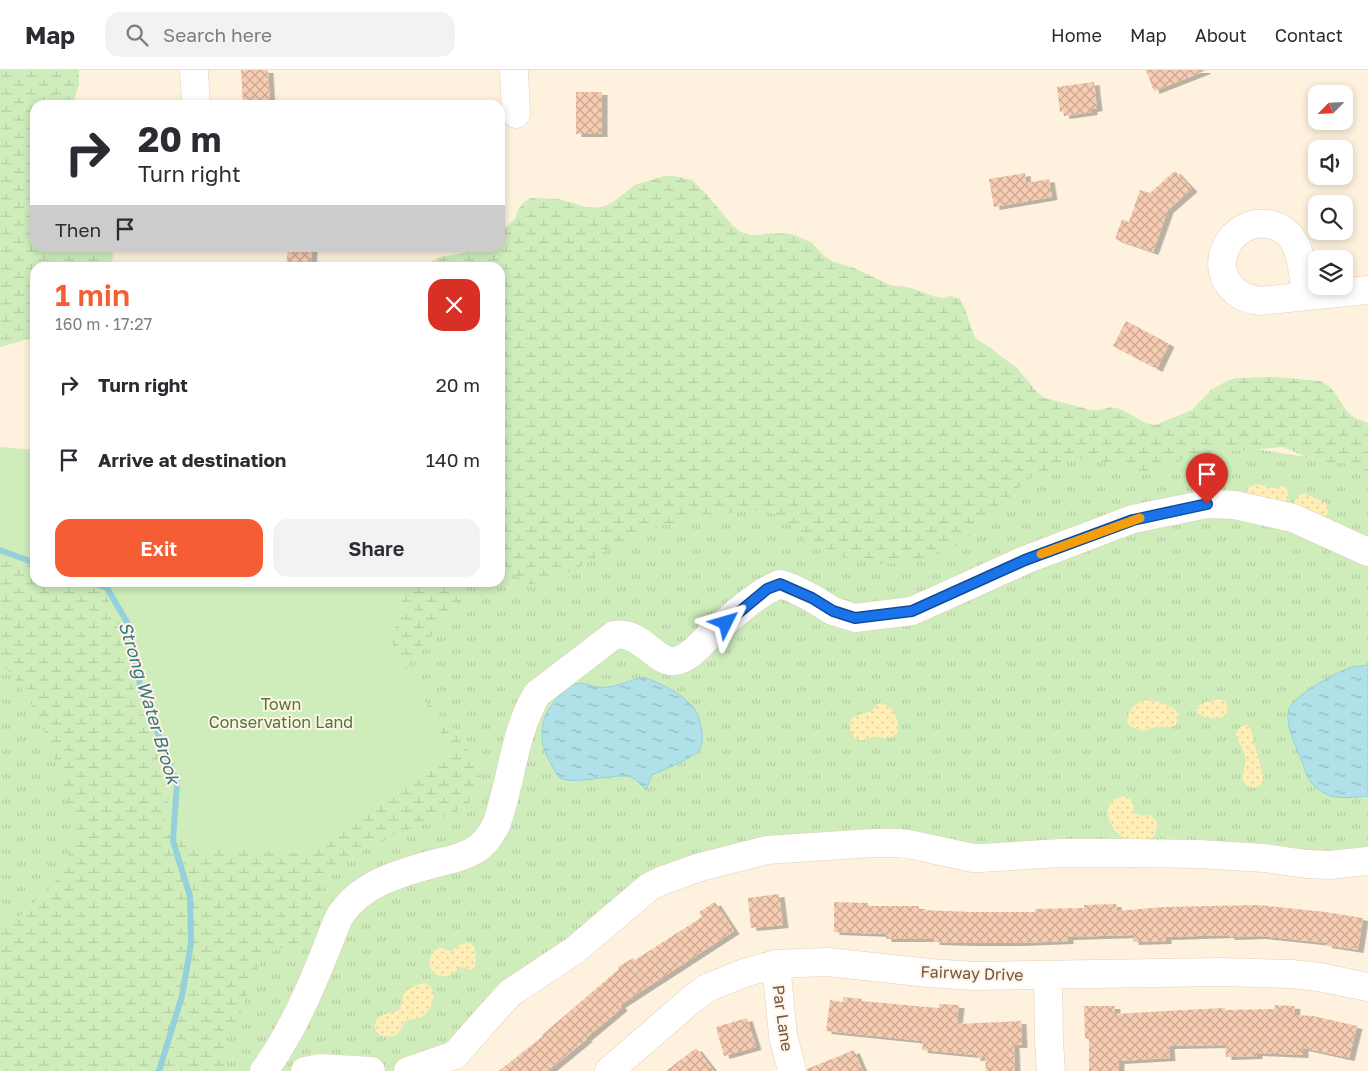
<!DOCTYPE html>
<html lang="en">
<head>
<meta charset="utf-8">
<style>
	:root { --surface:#fff; --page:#f2f2f3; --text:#2b2b33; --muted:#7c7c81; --line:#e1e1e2; --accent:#f55e35 }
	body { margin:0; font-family:"Golos Text",sans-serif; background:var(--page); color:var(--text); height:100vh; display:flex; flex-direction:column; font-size:19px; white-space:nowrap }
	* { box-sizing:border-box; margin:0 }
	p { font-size:16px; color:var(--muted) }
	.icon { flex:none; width:28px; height:28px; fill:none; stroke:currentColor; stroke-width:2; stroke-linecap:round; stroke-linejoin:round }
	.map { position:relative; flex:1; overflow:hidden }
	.drawer { position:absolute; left:30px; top:192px; width:475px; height:325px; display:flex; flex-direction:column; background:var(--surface); border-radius:15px; box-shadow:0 2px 8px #0003 }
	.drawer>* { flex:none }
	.top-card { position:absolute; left:30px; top:30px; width:475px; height:152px; border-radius:15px; box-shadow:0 2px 8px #0003; background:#fff; color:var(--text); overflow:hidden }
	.needle { width:32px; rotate:246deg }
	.buttons { position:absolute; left:1308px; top:15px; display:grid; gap:10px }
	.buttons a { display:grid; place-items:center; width:45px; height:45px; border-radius:10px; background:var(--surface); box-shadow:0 2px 8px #0003; font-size:25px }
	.pin { position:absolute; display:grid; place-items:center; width:42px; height:42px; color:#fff; margin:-51px -21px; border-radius:50% 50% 50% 0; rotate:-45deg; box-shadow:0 0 5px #0007 }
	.pin .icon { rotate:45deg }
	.me { position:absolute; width:55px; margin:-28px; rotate:50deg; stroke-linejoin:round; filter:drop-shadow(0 0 4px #0008) }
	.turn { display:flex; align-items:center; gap:18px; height:105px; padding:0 25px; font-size:22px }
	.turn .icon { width:65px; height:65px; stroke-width:2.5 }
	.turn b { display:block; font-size:35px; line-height:42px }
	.then { display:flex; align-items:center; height:48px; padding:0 25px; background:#0003; gap:10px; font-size:19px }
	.round { display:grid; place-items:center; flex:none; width:52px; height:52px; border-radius:15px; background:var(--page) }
	.overview { display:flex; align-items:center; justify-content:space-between; height:85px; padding:0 25px }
	h1 { font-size:30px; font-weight:600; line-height:38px; color:var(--accent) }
	.button { display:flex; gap:10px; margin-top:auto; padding:10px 25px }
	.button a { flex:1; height:58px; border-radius:15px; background:var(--accent); color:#fff; font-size:20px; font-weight:600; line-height:58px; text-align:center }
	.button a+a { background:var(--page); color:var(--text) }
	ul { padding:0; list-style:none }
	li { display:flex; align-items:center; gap:15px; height:75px; padding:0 25px }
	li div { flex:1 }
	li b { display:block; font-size:19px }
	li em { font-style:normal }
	header { display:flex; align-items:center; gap:30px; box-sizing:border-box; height:70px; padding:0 25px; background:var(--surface); border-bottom:1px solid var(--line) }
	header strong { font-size:24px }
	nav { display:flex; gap:28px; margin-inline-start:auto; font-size:18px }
	.search { width:350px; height:45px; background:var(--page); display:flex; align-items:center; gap:12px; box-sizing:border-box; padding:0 18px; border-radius:15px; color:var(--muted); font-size:19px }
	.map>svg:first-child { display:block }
	.grass { fill:url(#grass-tufts) }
	.wetland { fill:url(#wetland-marsh) }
	.sand { fill:url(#sand-dots) }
	.park { fill:#cfecbb }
	.water { fill:url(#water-ripples); stroke:#95d1dc }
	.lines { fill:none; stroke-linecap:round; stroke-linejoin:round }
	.stream { stroke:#95d1dc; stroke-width:6 }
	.building { fill:url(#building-cross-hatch); filter:url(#shadow) }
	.minor-casing { stroke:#e5cebb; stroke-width:29 }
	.minor { stroke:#fff; stroke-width:28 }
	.route-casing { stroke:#114b97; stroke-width:12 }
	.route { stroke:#1a73e8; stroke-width:9 }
	.slow { stroke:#f59e0b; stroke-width:9 }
	.labels { text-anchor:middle; stroke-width:4; stroke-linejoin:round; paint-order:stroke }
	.park-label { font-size:16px; fill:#4c7738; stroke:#fff4e5 }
	.street-label { font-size:16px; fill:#755543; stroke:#fff4e5 }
	.water-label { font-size:18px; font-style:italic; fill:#397984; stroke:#fff4e5 }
</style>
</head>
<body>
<header>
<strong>Map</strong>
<div class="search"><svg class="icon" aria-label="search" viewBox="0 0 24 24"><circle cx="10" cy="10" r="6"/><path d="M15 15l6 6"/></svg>Search here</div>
<nav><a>Home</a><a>Map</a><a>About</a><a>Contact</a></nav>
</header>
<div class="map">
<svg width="1368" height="1001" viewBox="0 0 1368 1001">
	<defs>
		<pattern id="grass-tufts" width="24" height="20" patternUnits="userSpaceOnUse" patternTransform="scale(1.25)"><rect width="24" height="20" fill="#cfecbb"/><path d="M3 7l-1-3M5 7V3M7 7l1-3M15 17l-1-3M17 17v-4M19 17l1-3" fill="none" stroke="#b5cca2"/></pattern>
		<pattern id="wetland-marsh" width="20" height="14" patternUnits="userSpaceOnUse" patternTransform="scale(1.25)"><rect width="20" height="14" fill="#cfecbb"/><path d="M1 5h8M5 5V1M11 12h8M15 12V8" fill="none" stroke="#b5cca2"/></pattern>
		<pattern id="sand-dots" width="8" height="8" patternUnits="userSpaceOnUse" patternTransform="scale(1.25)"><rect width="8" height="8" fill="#ffeeb6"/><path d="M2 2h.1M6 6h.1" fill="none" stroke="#dece9e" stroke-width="1.8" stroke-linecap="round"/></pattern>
		<pattern id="water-ripples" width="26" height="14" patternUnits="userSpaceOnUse" patternTransform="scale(1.25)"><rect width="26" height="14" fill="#b0e1e9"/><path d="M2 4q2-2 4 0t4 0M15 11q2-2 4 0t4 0" fill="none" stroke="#94b9be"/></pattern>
		<pattern id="building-cross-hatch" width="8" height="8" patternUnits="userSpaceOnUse" patternTransform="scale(1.25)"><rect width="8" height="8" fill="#f6ccb2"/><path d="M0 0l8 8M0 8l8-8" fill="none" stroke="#cca892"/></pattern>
		<filter id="shadow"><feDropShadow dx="5.5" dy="3" stdDeviation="0" flood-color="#0004"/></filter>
	</defs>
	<rect width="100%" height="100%" fill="#fef1dd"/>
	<path class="grass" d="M1094,353l274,44v401l-487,-17 -113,6 -115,35 -159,134 -61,45h-433v-516l35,27 357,60 13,-59 95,-1v-72z"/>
	<path class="wetland" d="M0,0h79v15l-7,20h-37v143h77l1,9 -4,10 -74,1v69l-35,10z
		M664,106h10l18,4 15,15 26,31 8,6 10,3h9l11,-2 20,1 20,8 14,15 9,5 20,6 36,17 21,3 22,8 9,2 9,-2 9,3 5,10 10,29 17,11 7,6 18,13 20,24 7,6 47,12h10l10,-3 9,2 26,14 9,2 37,-15 19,-20 16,-9 9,-3 40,-1 44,4 9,5 6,7 11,17 7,7 15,6v52l-21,-12h-25l-12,-4 -19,-9 -9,-3 -44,4 -19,-3 -30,9 -30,13 -20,2 -11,-2 -9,-5 -30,-6h-10l-11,3 -38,16 -17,14 -5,7 -26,24 -6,8 -22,16 -20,6 -20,9 -31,2 -11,-1 -20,-5 -10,-1 -21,-6 -15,-10 -15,-15 -17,-12 -20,-4 -53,7 -41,9 -39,17 -19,10 -24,15 -38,15 -10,1 -17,-11 -13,-1v-304l-79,-1 3,-2 16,-8 18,-3 23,-6h19v-15l15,-14 3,-9 5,-7 8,-5 28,1 27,8 10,1 9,-2 8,-4 22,-17z
		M0,408l35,26v78l437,1 -6,5 -17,29 -30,32 -12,19 -4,10 19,22 17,11 13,15 10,17 13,16 5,9 1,10 -1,10 -12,16 -8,6 -28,12 -31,10 -22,9 -54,33 -4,9 2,32 -5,15 -5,10 -8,5 -19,2 -11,3 -9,4 -6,8 -13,32 -7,22 -14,28v10l-2,17h-224v-146c15,-2 26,-15 37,-25 20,-18 29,-30 35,-57 1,-5 2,-10 2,-15 0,-11 -5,-20 -8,-29 -3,-9 -4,-18 -7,-26 -9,-33 -33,-89 -59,-110z"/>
	<path class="sand" d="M1256,414c6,0 10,3 16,4 4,0 8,-2 12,-2 7,7 6,14 -3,17l-15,-5 -19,-2 1,-9z
		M1304,423l22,10c4,6 2,11 -2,15l-32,-12 5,-10z
		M1219,629l6,2 2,4 1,6 -5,6c-9,2 -24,3 -27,-8 6,-9 15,-7 23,-10z
		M1145,630c11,1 28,4 34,14l-3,11 -6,2h-13l-14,4 -12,-4 -4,-5c0,-11 7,-19 18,-22z
		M880,633c13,2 20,16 18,29 -3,3 -6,6 -10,6 -4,1 -8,-1 -12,-1 -6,0 -13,5 -20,2 -3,-2 -5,-7 -6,-10 -3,-15 13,-15 22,-18l5,-6z
		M1247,654l3,3 13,48v8l-6,5c-25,-2 -9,-19 -12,-32 -2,-9 -8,-14 -9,-23l4,-6z
		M1124,726c8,2 10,8 10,16 5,5 10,2 17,4 8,5 7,12 3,20 -5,4 -9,4 -15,4 -4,0 -9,0 -12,-1 -14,-4 -27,-27 -14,-39 2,-2 7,-3 11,-4z
		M462,873h8l4,3 2,14 -1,7 -4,3 -12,-3c-2,2 -3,5 -6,6 -3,3 -7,3 -12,3 -18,-3 -13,-30 2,-28 1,1 7,3 8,3z
		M425,913c15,5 8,27 -3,34 -4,3 -10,1 -14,3 -6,2 -5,13 -15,16 -13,4 -25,-8 -14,-19 7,-5 15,-4 21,-8 2,-4 2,-9 3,-13 3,-8 14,-12 22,-13z"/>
	<path class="park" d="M0,377l35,3v117l-35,-12z
		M78,513h327l1,3 -14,56 61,112 -149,100 -109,-7 -31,-14 6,-47 -35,-93 -12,-66 -20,-36z"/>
	<path class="water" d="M1368,595v131c-13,1 -30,4 -42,-2 -5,-3 -12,-7 -15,-12 -5,-6 -6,-14 -9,-21 -5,-13 -18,-37 -13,-52 5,-14 49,-38 64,-42 5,-1 10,-1 15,-2z
		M643,607c18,6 45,19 54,36 2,4 3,10 4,14 2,7 2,17 -2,23 -7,9 -36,20 -47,25l-6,15c-5,-5 -9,-10 -15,-13 -16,-5 -60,10 -72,0 -4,-4 -7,-12 -10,-17 -7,-13 -9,-25 -5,-40 3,-12 23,-37 36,-37 11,1 14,6 27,4 13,-1 24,-7 36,-10z"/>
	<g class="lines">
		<path class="stream" d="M0,480l35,13
			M91,512l16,6 21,36 13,66 36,93 -4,58 17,55 1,48 -9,52 -23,75"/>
	</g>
	<path class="building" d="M241,0h27l2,35h-27z
		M1146,0h59v1l-51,20z
		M1094,12l3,26 -5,1v3l-28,4 -1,-5 -3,1 -3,-25z
		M576,22h26v42h-26z
		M1175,101l17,18 -24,21 -15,42 -38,-13 7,-20 7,3 11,-32 10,3z
		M1025,103l1,10 23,-4 3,18 -58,10 -5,-28z
		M288,178h24l-1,20h-25z
		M1126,251l43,23 -12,25 -44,-23z
		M779,824l4,31 -32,3 -3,-30z
		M715,832l19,29 -114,74 2,3 -36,30 1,1 -39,32h-49l44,-35 -1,-1 77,-66 -1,-2 15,-9 2,2 67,-43 -3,-5z
		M834,832l34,1v3h51v4l54,2h62v-3l49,-1v-3l32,-1 1,7 47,-4 94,-2 67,7 38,6 -5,32 -32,-5v-2l-66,-7 -31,1v-2l-63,2v4l-33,1v-7l-65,2v4l-51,2h-48l-35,-1v-3h-48v-5l-52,-2z
		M843,927l19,2 -1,2 78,7v-4l20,1 -2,19 64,-3 1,24h-8l1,26h-29l-1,-14 -10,1v-3l-53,-5 1,-9 -97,-10 4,-31 13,2z
		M1275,935l20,1 -1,9 19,1 44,10 -8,32 -46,-10v7l-46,-2v3l-31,1 -1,-12 -56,1 1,12 -51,3v10h-30v-32h-4l-1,-33h31v8l69,-4 41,-2v2l49,-1z
		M747,948l9,29 -32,9 -8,-29z
		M696,978l18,23h-48z
		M854,980l9,21h-56v-2z"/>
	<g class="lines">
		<defs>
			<path id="minor" d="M194,0l2,35
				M514,0l2,44
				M1306,226c-3,-18 -3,-40 -13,-56 -5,-8 -15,-15 -25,-16 -38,-5 -62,42 -33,67 7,7 16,8 25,10l108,-11
				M776,894l7,71 9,36
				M1048,905l1,67 2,29
				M264,1001c33,-46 54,-100 74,-152 20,-35 62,-46 99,-56 12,-3 25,-5 36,-12 10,-5 18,-16 23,-26 16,-43 17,-91 41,-131l77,-59c27,-5 42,29 61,26 14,-2 25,-16 34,-25 22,-18 44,-41 71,-52l12,4 20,10 21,13 22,7 57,-7 113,-51 108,-41 74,-15 28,1 58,13 75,34
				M305,1001l15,-3 51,3
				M408,1001l47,-16 28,-32 27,-30 65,-43 74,-63 12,-6 39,-14 67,-17 106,-7h25l15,2 60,13h8l81,-5h64l72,1 66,4 42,6 24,1 38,-4
				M609,1001l82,-71 16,-12 37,-15 32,-9 52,-2 101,11 46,3 245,-4 72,2 27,3 49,10"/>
		</defs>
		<use href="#minor" class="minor-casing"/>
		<use href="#minor" class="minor"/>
	</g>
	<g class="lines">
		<defs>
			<path id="route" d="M726,553l41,-34 13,-5 32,14 21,13 22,7 57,-7 113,-51 108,-40 74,-16"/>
		</defs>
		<use href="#route" class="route-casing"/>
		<use href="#route" class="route"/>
		<path class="slow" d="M1041,484l99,-36"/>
	</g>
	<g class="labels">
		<g class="park-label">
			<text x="281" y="640">Town<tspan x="281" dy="18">Conservation Land</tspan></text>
		</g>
		<g class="street-label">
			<text transform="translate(972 903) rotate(2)" y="6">Fairway Drive</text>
			<text transform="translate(783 948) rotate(82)" y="6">Par Lane</text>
		</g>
		<g class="water-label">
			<text transform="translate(149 633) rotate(73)" y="6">Strong Water Brook</text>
		</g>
	</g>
</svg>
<div class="buttons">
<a><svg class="needle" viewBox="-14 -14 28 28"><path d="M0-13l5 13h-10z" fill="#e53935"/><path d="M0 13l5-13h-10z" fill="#7c7c81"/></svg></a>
<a><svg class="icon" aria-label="sound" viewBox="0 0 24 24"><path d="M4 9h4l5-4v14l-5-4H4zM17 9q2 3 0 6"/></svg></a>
<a><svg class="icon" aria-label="search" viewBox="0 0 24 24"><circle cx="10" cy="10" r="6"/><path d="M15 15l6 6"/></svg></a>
<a><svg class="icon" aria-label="layers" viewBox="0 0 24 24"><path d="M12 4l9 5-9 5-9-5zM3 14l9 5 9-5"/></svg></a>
</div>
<div class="pin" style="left:1207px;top:434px;background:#d93025"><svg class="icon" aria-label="arrive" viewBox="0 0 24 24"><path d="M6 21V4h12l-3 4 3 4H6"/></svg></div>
<svg class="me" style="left:726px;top:553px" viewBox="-20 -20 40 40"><path d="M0-17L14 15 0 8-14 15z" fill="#1a73e8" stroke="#fff" stroke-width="4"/></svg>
<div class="top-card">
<div class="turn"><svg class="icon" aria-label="right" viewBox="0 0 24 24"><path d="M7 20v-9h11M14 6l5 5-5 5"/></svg><div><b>20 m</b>Turn right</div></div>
<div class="then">Then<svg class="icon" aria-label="arrive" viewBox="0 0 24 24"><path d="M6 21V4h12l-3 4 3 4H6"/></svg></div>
</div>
<section class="drawer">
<div class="overview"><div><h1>1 min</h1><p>160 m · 17:27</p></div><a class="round" style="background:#d93025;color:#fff"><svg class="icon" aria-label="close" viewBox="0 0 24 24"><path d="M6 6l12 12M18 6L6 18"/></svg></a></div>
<ul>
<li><svg class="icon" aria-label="right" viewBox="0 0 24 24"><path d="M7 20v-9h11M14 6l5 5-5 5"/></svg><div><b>Turn right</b></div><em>20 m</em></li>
<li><svg class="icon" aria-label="arrive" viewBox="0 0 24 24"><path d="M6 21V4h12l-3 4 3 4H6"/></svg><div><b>Arrive at destination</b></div><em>140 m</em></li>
</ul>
<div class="button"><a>Exit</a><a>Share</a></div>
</section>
</div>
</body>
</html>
